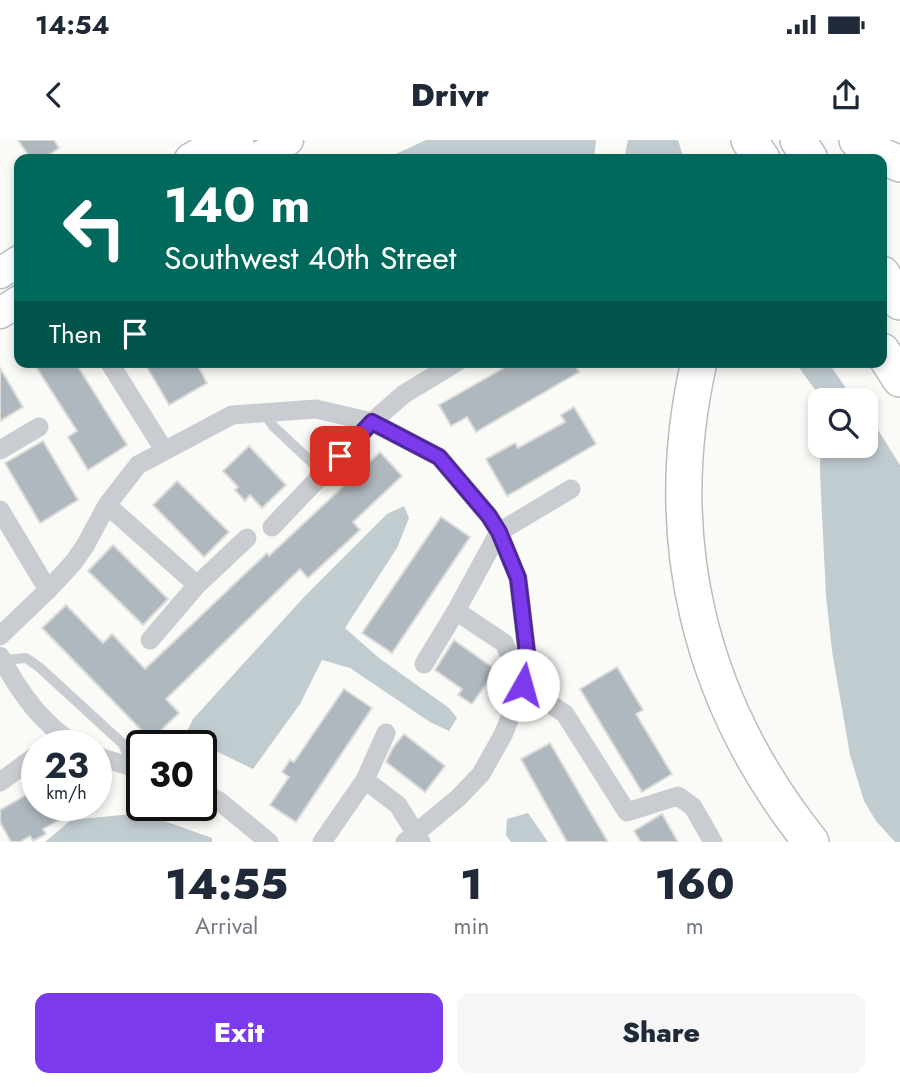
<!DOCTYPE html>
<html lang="en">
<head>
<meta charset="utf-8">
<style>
	:root { --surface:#fff; --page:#f6f6f7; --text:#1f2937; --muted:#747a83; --accent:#7c3aed }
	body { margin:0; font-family:Jost,sans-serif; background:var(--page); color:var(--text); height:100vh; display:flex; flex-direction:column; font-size:26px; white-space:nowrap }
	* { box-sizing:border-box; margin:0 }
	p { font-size:23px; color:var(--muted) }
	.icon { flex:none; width:38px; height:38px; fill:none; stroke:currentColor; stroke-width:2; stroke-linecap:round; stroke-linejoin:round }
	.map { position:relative; height:702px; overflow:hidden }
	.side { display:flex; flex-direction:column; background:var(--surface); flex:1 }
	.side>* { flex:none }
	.guide { position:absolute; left:14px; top:14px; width:873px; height:214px; border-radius:14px; box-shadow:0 4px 10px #0003; background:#00695c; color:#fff; overflow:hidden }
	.buttons { position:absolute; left:808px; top:248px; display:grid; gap:14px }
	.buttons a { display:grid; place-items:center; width:70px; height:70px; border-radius:14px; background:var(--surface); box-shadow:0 4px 10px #0003; font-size:35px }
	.speed { position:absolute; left:21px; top:590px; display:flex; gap:14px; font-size:35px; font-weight:700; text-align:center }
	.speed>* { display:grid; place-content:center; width:91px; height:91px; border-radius:50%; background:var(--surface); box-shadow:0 4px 10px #0003; line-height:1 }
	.speed small { font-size:18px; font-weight:400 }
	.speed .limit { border:4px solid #111; border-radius:10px; background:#fff; color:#111 }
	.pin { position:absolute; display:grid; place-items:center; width:60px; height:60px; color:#fff; margin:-30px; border-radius:14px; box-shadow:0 4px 10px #0006 }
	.me { position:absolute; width:77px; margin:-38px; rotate:7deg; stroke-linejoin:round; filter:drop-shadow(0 0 5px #0008) }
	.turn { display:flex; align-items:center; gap:24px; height:147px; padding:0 35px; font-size:32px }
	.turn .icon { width:91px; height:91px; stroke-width:2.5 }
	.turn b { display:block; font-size:49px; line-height:60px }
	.then { display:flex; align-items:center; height:66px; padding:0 35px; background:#0003; gap:14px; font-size:26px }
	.eta { display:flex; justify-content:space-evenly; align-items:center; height:119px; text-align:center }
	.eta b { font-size:42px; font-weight:800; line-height:49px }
	.button { display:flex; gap:14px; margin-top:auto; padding:14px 35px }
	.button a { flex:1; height:80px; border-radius:14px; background:var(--accent); color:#fff; font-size:28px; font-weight:800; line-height:80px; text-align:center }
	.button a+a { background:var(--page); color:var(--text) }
	.status { display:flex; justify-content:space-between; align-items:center; height:49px; padding:0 35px; background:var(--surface); direction:ltr }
	.status svg { height:19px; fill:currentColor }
	header { display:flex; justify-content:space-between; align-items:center; height:91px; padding:0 35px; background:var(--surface); font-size:32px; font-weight:800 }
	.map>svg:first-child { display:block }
	.water { fill:#c1ccd1 }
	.building { fill:#b0b8bf; stroke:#dcdcd9; stroke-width:2 }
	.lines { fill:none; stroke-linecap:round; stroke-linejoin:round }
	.primary-casing { stroke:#babec2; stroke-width:33 }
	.highway-casing { stroke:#b9bdc1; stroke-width:38 }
	.lane { stroke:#c9cdd1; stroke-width:10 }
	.street { stroke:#c9cdd1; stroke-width:19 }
	.primary { stroke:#fff; stroke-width:30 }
	.highway { stroke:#fff; stroke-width:35 }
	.route-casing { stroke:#51269a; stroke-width:18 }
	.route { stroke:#7c3aed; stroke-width:12 }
</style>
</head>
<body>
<div class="status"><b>14:54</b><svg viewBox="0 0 49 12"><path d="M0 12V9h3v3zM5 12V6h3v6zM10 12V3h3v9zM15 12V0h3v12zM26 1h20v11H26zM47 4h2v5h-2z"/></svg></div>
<header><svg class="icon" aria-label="back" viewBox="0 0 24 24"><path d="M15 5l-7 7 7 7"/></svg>Drivr<svg class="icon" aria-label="share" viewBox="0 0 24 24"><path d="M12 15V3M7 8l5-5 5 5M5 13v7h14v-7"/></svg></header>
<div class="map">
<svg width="900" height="702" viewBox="0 0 900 702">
	<rect width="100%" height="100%" fill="#fafaf7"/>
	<path class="water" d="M426,0h170l-2,19h-209z
		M628,0h50l6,19h-60z
		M795,222h33l18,26 13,13h-38v45h45v-35l34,54v377h-5l-19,-21 -12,-20 -14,-46 -18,-104 -6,-55 -6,-123 1,-75z
		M404,366l5,12 -12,30 -52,80 34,30 70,50 8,10 -8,13 -19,-9 -80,-54 -28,-8 -22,44 -47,65 -62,-30 -3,-10 5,-10 112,-123 82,-82z
		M142,673l70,25v4h-167l26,-22z
		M528,673l20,29h-37l-5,-7 1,-16z"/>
	<path class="building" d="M18,0h36l5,8 -16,11h-12z
		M33,222h42l52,83 -39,25 -20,-33 9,-6z
		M144,222h52l11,21 -38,22z
		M514,222h59l6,10 -103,60 -9,-15 -16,9 -12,-21z
		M0,228l23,39 -23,14z
		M574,267l22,37 -89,52 -21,-37 29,-16 3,5 47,-26 -4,-7z
		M43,301l35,59 -38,23 -35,-60z
		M249,306l37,39 -24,23 -12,-13 -5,6 -10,-11 3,-3 -15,-16z
		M380,312l22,24 -49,46 7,8 -52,48 -8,-9 -134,130 13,14 -28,27 -109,-112 24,-23 37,38 9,-9 33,35 122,-116 2,3z
		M177,341l52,51 -25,25 -51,-52z
		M441,377l29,20 -78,116 -30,-20z
		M113,405l55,54 -25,26 -55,-54z
		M454,500l42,30 -24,34 -14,-9 4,-6 -27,-19z
		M617,527l26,43 -7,4 36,60 -30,18 -62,-103z
		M344,549l28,19 -76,114 -26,-17 19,-28 -7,-5 8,-12 4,2z
		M404,594l41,32 -20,26 -39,-30 6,-13z
		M550,603l35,60 23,39h-41l-46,-83z
		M37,649v16h49l-43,24 3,5 -13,7 -3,-5 -10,6h-9l-11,-20v-12z
		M662,674l16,28h-37l-7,-11z"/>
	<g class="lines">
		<defs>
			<path id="primary" d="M190,19l32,-19
				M256,19l32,-19
				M0,133l19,-12
				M0,173l19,-12"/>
			<path id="highway" d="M749,0l13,19
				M798,0l12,19
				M857,0l25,16 18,8
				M226,19l10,-19
				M882,134l18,28
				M882,211l18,28
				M699,222c-40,175 0,340 112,480"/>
		</defs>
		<use href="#primary" class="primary-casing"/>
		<use href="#highway" class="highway-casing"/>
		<path class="lane" d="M264,273l9,13 50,47
			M3,520l23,-2 13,9 84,77 9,22"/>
		<path class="street" d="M109,222l55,88
			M0,310l39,-23
			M107,365l90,80
			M0,370l48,80
			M272,387l100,-105 32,-28 53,-32
			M456,471l48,32 19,42 42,29 62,98 51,-16 15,11 20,35
			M0,496l48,-46 25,-27 12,-17 22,-41 31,-40 94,-50 84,-6 56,13 67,35 50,59 10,16 19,46 9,75 -4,32 -20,50 -22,39 -23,24 -53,44
			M150,500l47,-55 50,-47
			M0,516c20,37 41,67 77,90
			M424,524l32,-53 43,-79 72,-43
			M96,616l46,14
			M365,640l33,25 23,37
			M0,642l37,-27
			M201,652l18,9 50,41
			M322,702l43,-62 21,-47"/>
		<use href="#primary" class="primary"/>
		<use href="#highway" class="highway"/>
	</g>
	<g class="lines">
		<defs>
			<path id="route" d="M340,316l32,-34 67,35 50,59 10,16 19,46 9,75 -4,32"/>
		</defs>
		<use href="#route" class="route-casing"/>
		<use href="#route" class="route"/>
	</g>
</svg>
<div class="buttons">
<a><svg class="icon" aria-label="search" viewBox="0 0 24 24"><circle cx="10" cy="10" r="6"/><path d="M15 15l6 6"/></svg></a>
</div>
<div class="speed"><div>23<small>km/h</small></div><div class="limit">30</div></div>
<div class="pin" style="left:340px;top:316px;background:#d93025"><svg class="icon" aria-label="arrive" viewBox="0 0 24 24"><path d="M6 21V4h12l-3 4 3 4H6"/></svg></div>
<svg class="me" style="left:523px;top:545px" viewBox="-20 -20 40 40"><circle r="19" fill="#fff"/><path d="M0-13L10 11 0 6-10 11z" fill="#7c3aed"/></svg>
<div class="guide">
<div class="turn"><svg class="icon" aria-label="left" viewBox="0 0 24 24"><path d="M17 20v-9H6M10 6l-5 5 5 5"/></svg><div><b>140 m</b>Southwest 40th Street</div></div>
<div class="then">Then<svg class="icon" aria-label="arrive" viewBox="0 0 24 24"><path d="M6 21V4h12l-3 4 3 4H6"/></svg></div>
</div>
</div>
<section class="side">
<div class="eta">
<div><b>14:55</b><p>Arrival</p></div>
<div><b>1</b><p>min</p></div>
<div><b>160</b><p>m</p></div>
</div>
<div class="button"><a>Exit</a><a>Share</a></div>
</section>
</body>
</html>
